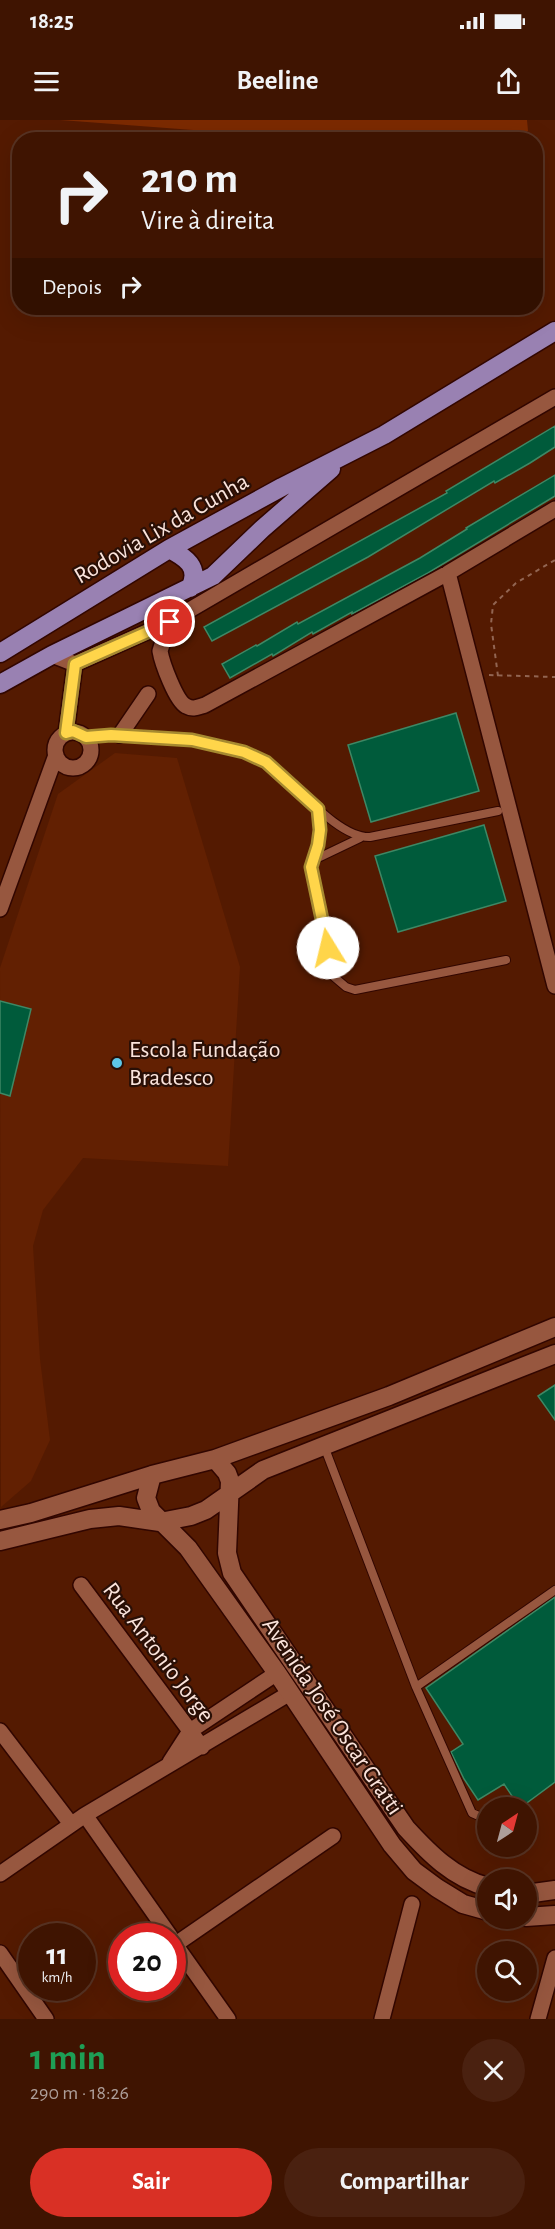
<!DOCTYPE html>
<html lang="pt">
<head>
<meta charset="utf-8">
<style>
	:root { --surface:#3f1401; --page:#4a2110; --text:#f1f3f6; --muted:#ad9e99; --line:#583323; --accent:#d93025 }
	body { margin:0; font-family:"Alegreya Sans",sans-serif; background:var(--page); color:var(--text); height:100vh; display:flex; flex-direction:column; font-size:22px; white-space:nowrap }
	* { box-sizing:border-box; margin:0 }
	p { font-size:20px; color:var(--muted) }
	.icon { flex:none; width:33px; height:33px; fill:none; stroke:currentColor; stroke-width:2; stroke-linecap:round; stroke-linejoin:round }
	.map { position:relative; height:1899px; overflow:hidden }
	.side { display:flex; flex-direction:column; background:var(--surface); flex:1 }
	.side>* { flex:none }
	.guide { position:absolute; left:12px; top:12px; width:531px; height:183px; border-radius:24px; box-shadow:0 6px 24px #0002,0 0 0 2px var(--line); background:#3f1401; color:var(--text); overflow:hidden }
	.needle { width:39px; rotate:36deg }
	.buttons { position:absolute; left:477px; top:1677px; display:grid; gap:12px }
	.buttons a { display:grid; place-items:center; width:60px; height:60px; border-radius:50%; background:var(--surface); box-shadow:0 6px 24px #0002,0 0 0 2px var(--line); font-size:30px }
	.speed { position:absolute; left:18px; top:1803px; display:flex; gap:12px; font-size:30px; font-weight:700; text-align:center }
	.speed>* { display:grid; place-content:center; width:78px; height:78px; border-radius:50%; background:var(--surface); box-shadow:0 6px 24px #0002,0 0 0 2px var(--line); line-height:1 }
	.speed small { font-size:15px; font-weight:400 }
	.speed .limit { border:9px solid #d22; background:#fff; color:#111 }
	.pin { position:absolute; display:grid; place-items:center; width:51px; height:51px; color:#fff; margin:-26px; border:3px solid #fff; border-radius:50%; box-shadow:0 2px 6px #0007 }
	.me { position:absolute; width:66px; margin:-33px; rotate:351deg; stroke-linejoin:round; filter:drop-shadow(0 0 4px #0008) }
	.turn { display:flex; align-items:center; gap:21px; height:126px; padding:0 30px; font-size:27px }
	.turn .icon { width:78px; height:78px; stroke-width:2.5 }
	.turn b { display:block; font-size:42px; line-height:51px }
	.then { display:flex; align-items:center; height:57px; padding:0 30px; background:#0003; gap:12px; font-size:22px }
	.round { display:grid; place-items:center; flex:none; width:63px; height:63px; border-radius:32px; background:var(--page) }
	.summary { display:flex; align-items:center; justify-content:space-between; height:102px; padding:0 30px }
	h1 { font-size:36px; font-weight:700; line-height:45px; color:#1e9e55 }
	.action { display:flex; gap:12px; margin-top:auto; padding:12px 30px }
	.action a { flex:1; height:69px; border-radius:36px; background:var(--accent); color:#fff; font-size:24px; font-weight:700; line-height:69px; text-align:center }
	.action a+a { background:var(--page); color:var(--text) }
	.status { display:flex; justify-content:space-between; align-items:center; height:42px; padding:0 30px; background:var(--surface); direction:ltr }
	.status svg { height:16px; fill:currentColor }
	header { display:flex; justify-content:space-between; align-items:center; height:78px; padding:0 30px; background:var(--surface); font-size:27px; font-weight:700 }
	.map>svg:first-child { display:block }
	.built { fill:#622002 }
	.green { fill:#7c2a00 }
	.building { fill:#005b3b; stroke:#3e8865; stroke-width:1.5 }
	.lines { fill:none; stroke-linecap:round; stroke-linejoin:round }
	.lane-casing { stroke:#310600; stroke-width:10 }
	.street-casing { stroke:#310600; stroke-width:18 }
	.secondary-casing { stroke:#310600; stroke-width:21 }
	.primary-casing { stroke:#310600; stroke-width:21 }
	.path { stroke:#926552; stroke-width:2; stroke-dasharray:4.5 4.5; stroke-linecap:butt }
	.lane { stroke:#97573f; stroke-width:8 }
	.street { stroke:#97573f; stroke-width:15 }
	.secondary { stroke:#97573f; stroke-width:18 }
	.primary { stroke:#9981b2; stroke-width:18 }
	.route-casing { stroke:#a68a30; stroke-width:15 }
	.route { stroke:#ffd54a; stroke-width:10 }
	.poi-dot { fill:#5dc7e8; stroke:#290f06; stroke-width:2 }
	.labels { text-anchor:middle; stroke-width:4.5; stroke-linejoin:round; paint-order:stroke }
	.street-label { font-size:24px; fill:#fbe4dc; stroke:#290f06 }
	.poi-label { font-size:24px; fill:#fbe4dc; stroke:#290f06; text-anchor:start }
</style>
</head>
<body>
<div class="status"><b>18:25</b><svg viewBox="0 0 49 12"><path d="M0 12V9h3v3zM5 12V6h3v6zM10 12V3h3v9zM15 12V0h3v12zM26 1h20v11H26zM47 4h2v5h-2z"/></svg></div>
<header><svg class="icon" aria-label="menu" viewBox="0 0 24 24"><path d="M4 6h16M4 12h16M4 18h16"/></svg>Beeline<svg class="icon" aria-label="share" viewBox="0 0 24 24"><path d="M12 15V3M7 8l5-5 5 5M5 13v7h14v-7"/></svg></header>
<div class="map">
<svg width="555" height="1899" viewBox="0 0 555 1899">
	<rect width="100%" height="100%" fill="#541a01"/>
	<path class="built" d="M115,633l62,5 63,209 -12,199 -145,-8 -40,52 -10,36 7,113 10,81 -19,41 -30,26 -1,-539 58,-174z"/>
	<path class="green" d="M60,0h467l1,11 -14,9 -202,-1z"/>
	<path class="building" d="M555,306v21l-25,16 -35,20 -1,-2 -126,76 -156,84 -8,-14 243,-134 -1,-2z
		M555,355v21l-127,77 -76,41v-2l-39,22 -1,-2 -39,24 -1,-2 -42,24 -8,-14 34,-19 1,1 40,-24 1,2 122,-66 47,-29 -1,-1z
		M456,593l23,78 -108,31 -23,-77z
		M484,705l22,76 -108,31 -23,-76z
		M0,881l31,8 -21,87 -10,-3z
		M555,1265v35l-17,-24z
		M555,1477v185l-35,26 -16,-24 -26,16 -14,-21 -13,-27 12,-8 -37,-56z"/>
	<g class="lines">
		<defs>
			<path id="lane" d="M86,617c43,-5 146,1 182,26 27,19 68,75 102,74l128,-26
				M318,689l2,21 -2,15 -7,22 13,56 9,53 13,11 9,3 151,-30
				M314,740l46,-22
				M324,1326l92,241 56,126 16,7
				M416,1567l139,-97
				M508,1688l1,-1"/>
			<path id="street" d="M555,277l-386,225 -9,29c2,12 16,50 26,55 7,4 12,1 19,-1l243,-132 107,-64
				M448,453l107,413
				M52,535l23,9 94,-42
				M55 630a18 18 0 1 1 36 0a18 18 0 1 1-36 0Z
				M66,613l9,-69
				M120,615l28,-41
				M0,789l56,-154
				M81,1465l121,162
				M0,1611l71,93
				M170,1642l20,-31 87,-58
				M85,1695l85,121
				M0,1754l85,-59 205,-122
				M172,1820l56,79
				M176,1824l157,-108
				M0,1833l46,66
				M382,1899l30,-115
				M538,1899l17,-61"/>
			<path id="secondary" d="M215,1339l12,14 3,8 -3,72 5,20 174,255c23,25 47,50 82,59
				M152,1355l-6,23 5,13 37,37 89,125 115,172 22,26 23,17 26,16 25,7
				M0,1400l31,-7 121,-38 63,-16 174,-63 166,-69
				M0,1421l90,-22 29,-3 41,6 31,-6 15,-6 57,-40 292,-116
				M526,1774l29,-4
				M526,1797l29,-2"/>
			<path id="primary" d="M169,429c16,8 32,18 21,39
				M0,533l169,-104 113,-62 102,-52 171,-104
				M0,564l52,-29 161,-79 49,-47 69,-60"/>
		</defs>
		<use href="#lane" class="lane-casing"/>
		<use href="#street" class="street-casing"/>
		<use href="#secondary" class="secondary-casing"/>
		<use href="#primary" class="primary-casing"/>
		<path class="path" d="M489,555l66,2
			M498,556l-7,-52 2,-19 23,-22 39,-23"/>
		<use href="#lane" class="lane"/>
		<use href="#street" class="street"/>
		<use href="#secondary" class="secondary"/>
		<use href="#primary" class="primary"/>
	</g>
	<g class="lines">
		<defs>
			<path id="route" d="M170,502l-95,42 -9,69 7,-2 13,6 25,-2 81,5 52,12 22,10 52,47 2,21 -2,15 -7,22 17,81"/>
		</defs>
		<use href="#route" class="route-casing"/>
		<use href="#route" class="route"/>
	</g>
	<circle class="poi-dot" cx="117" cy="943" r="6"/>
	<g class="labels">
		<g class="street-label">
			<text transform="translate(161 408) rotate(-30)" y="8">Rodovia Lix da Cunha</text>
			<text transform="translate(159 1532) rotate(53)" y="8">Rua Antonio Jorge</text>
			<text transform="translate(333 1596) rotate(56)" y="8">Avenida José Oscar Gratti</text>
		</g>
		<g class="poi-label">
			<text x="129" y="937">Escola Fundação<tspan x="129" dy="28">Bradesco</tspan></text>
		</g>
	</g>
</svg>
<div class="buttons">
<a><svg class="needle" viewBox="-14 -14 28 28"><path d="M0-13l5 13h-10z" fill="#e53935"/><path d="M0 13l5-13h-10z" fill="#ad9e99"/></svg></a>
<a><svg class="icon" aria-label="sound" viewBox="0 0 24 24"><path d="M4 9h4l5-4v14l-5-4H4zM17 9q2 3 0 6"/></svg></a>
<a><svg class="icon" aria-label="search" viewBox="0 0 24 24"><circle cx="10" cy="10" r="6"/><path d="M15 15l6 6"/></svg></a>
</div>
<div class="speed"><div>11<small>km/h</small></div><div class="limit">20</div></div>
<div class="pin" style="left:170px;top:502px;background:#d93025"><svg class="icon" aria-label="arrive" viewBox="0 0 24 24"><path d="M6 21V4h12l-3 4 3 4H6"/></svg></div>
<svg class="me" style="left:328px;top:828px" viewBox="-20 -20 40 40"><circle r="19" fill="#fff"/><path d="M0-13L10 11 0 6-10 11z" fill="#ffd54a"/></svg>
<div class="guide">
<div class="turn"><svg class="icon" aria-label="right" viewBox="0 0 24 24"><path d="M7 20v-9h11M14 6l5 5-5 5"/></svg><div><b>210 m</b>Vire à direita</div></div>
<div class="then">Depois<svg class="icon" aria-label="right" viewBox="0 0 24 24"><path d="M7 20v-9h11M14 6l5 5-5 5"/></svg></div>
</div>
</div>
<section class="side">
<div class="summary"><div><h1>1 min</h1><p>290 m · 18:26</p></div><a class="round"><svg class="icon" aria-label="close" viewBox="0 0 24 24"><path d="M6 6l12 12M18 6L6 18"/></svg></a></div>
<div class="action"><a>Sair</a><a>Compartilhar</a></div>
</section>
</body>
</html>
